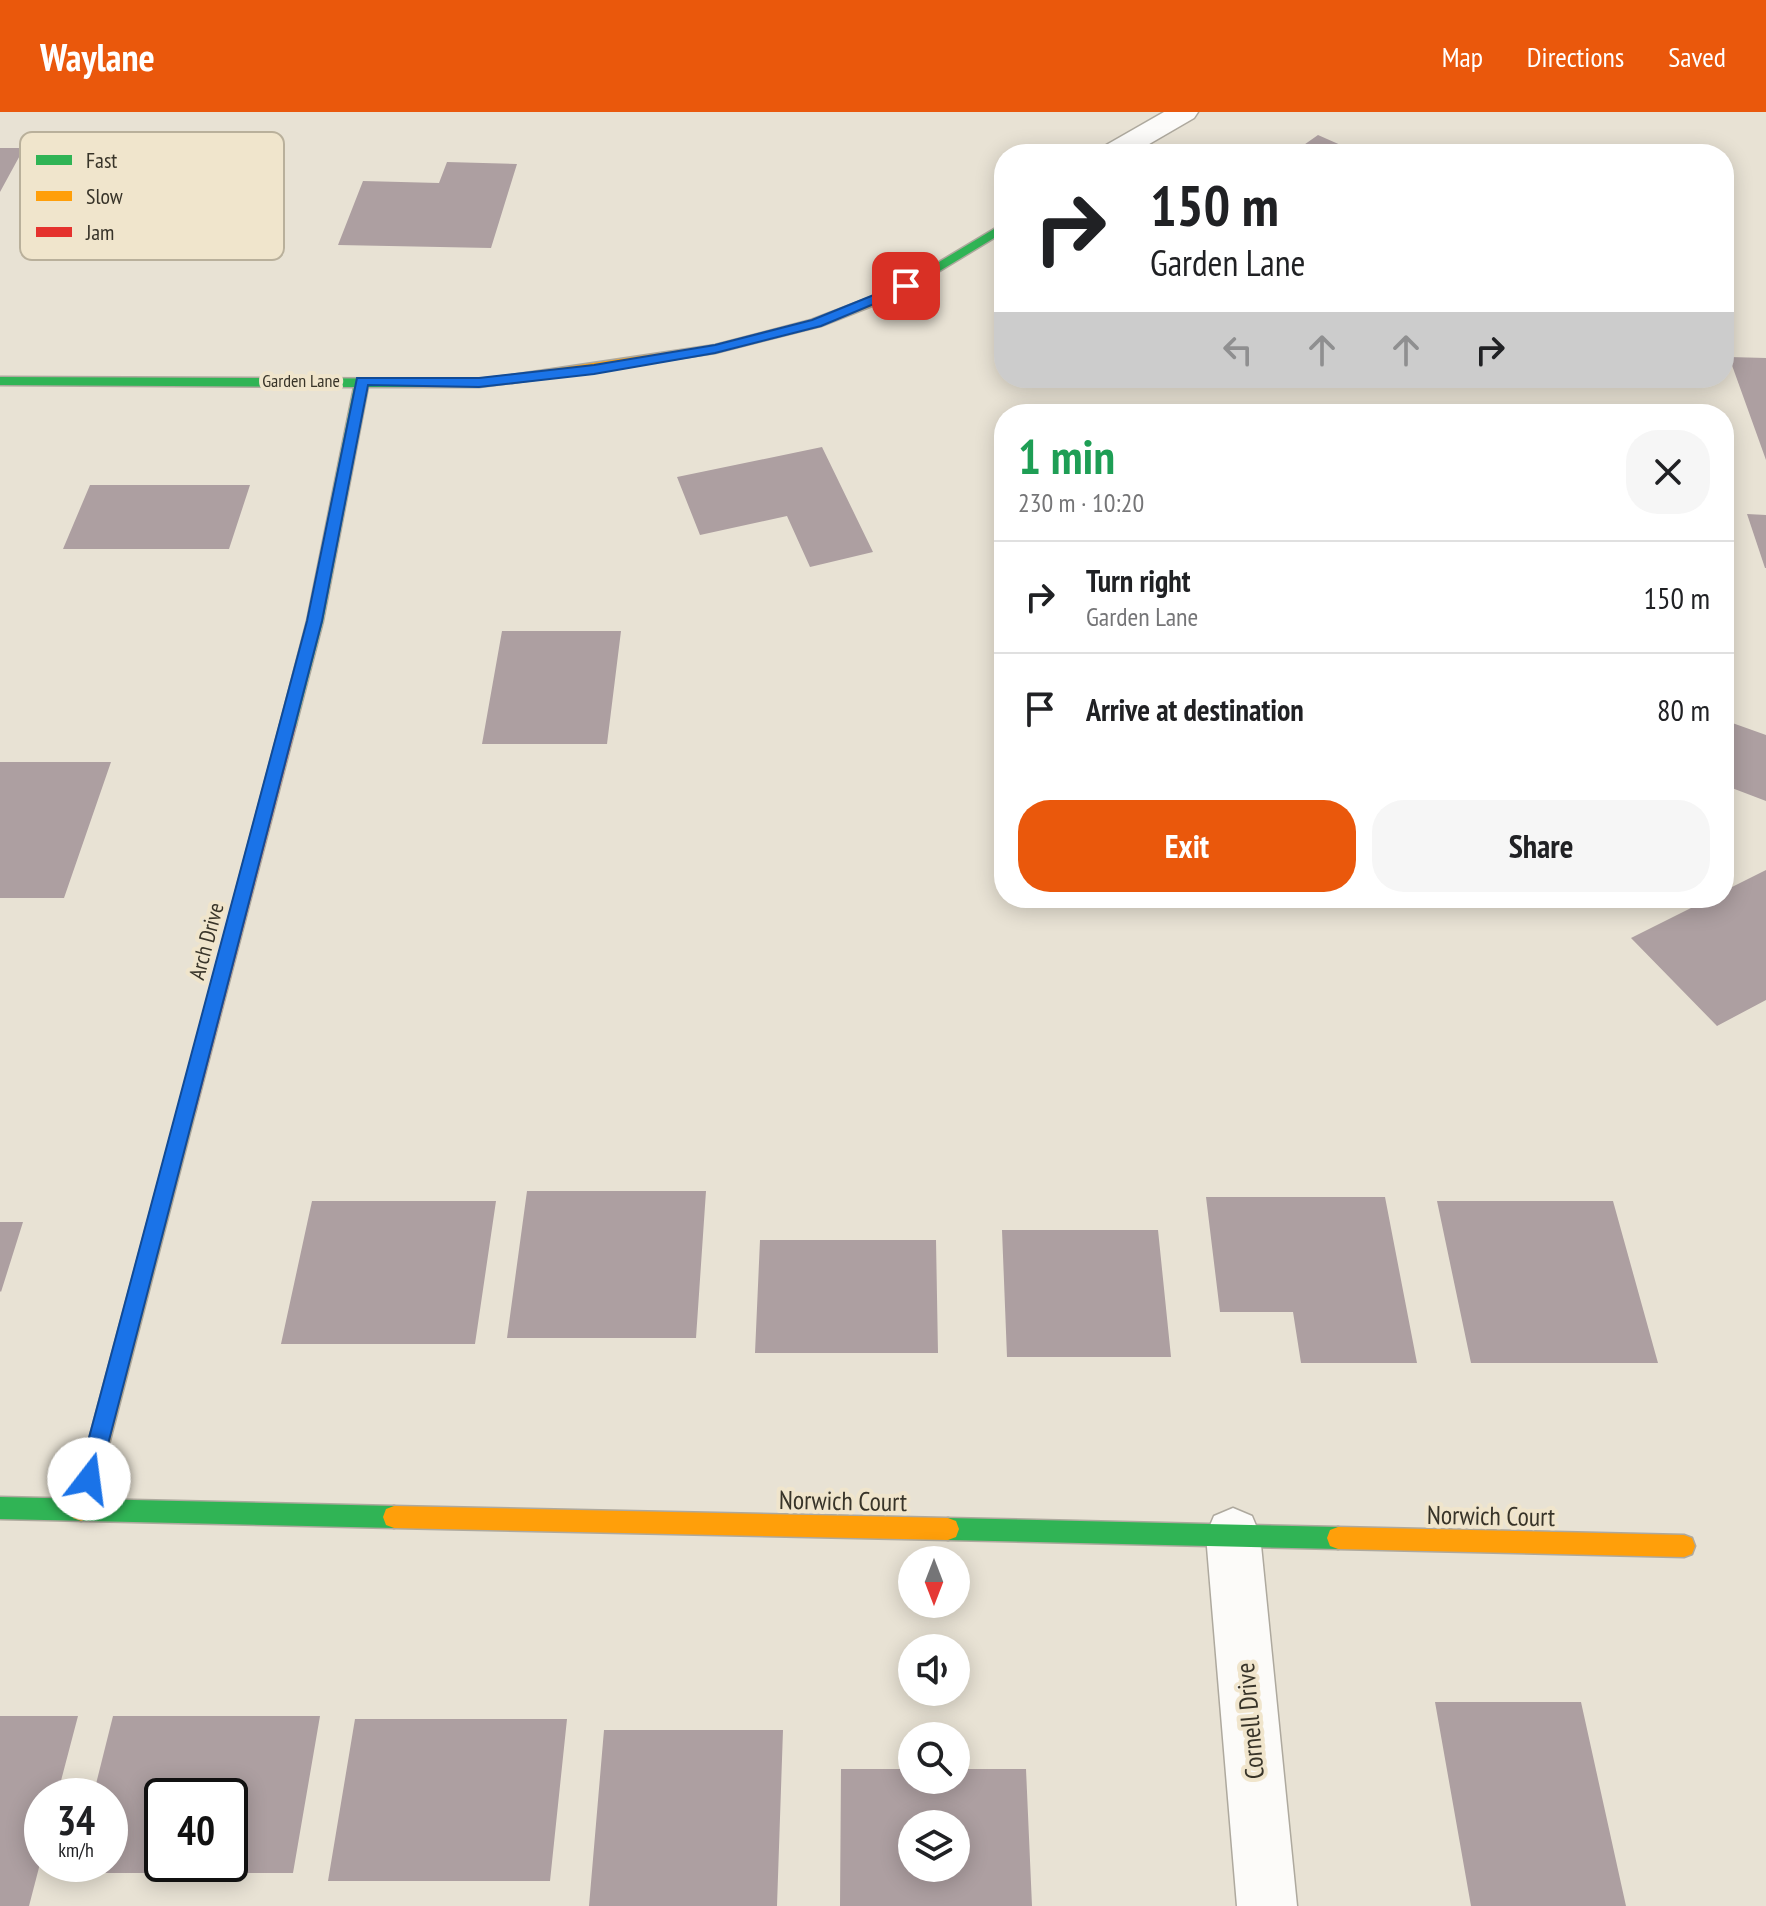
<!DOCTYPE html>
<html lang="en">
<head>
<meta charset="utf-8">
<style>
	:root { --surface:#fff; --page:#f6f6f6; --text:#202124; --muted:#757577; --line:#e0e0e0; --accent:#ea580c }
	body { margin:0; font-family:"PT Sans Narrow",sans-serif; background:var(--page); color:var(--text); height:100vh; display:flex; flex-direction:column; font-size:30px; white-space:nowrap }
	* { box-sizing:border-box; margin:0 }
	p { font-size:26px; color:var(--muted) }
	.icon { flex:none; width:44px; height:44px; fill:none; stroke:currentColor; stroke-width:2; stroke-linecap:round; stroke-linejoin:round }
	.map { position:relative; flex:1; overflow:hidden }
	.side { position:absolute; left:994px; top:292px; width:740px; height:504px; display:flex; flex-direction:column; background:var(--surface); border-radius:32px; box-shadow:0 4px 20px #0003 }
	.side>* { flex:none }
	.guide { position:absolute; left:994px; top:32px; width:740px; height:244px; border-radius:32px; box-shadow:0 4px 20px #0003; background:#fff; color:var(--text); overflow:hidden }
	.needle { width:52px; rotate:180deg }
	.fabs { position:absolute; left:898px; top:1434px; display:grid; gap:16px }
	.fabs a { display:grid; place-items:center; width:72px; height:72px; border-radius:50%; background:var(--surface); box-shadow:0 4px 20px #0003; font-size:40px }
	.speed { position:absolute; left:24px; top:1666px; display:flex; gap:16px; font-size:40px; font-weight:700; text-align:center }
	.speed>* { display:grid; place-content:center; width:104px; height:104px; border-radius:50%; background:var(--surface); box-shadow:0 4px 20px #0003; line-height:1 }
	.speed small { font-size:20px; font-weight:400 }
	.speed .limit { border:4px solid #111; border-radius:12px; background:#fff; color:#111 }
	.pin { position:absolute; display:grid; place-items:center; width:68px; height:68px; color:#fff; margin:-34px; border-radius:16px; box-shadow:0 4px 12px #0006 }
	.me { position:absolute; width:88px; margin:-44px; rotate:15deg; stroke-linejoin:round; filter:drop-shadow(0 0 6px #0008) }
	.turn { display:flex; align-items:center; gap:28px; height:168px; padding:0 24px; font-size:36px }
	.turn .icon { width:104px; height:104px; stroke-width:2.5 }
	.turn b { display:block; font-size:56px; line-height:68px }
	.lanes { display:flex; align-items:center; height:76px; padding:0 24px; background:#0003; justify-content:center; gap:40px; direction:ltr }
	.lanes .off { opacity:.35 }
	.round { display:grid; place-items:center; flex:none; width:84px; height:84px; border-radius:32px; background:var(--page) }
	.overview { display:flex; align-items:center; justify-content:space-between; height:136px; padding:0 24px }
	h1 { font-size:48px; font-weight:800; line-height:60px; color:#1e9e55 }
	.cta { display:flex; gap:16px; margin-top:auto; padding:16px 24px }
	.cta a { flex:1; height:92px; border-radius:32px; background:var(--accent); color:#fff; font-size:32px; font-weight:800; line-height:92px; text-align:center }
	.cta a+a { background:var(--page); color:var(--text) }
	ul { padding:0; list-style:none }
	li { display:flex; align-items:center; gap:24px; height:112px; padding:0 24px; border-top:2px solid var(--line) }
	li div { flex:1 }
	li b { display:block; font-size:30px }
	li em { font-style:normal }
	header { display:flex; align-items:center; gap:48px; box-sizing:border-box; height:112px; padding:0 40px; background:var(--accent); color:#fff }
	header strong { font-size:38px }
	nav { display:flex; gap:44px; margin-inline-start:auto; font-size:28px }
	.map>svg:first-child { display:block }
	.building { fill:#ad9fa1; fill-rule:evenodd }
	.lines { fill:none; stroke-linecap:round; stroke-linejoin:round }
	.street-casing { stroke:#aea99e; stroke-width:3 }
	.fast-casing { stroke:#aea99e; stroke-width:3 }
	.slow-casing { stroke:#aea99e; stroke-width:3 }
	.jam-casing { stroke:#aea99e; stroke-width:3 }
	.street { fill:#fcfbf9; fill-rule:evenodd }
	.fast { fill:#30b455; fill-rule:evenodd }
	.slow { fill:#ff9f0a; fill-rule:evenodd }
	.jam { fill:#e5322d; fill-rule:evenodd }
	.route { fill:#1a73e8; stroke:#114b97; stroke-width:2 }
	.labels { text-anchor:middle; stroke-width:8; stroke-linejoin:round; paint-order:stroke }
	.far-street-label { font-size:18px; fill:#383429; stroke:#f0e5cc }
	.street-label { font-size:22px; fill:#383429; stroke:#f0e5cc }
	.near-street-label { font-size:26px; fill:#383429; stroke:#f0e5cc }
	.key { fill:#f0e5cc; stroke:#b9b09b; stroke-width:2 }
	.key-label { font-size:22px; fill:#383429 }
</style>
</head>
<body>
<header>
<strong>Waylane</strong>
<nav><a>Map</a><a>Directions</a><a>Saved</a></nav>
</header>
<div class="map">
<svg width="1766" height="1794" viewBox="0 0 1766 1794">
	<rect width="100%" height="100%" fill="#e8e2d4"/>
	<path class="building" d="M1318,23l43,19h-70z
		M0,36h24l-24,44z
		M447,50l70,2 -26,84 -153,-3 25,-64 76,2z
		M1729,245l37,1v102z
		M822,335l51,105 -63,15 -23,-51 -87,19 -23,-58z
		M90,373h160l-21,64h-166z
		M1747,402l19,1v53h-1z
		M502,519h119l-14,113h-125z
		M1724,608l42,15v66l-42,-16z
		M0,650h111l-47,136h-64z
		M1766,758v130l-49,26 -86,-88 80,-40h13v-7z
		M527,1079h179l-10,147h-189z
		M1206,1085h179l32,166h-116l-8,-51h-73z
		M312,1089h184l-21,143h-194z
		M1437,1089h176l45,162h-187z
		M0,1110h23l-22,70 -1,-1z
		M1002,1118h156l13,127h-164z
		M760,1128h176l2,113h-183z
		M1435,1590h146l45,204h-155z
		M0,1604h78l-21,80h-15v60l-13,50h-29z
		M113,1604h207l-27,157h-218l2,-9h33v-68h-17zM162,1684h68v68h-68z
		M355,1607h212l-17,162h-222z
		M604,1618h179l-6,176h-188z
		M841,1657h71v11h44v-11h70l6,137h-192zM912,1712h44v44h-44z"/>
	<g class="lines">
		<defs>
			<path id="street" d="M1164,0h34l-4,6 -62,36h-35l4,-6z
				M1233,1396l19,8 8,19 37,371h-60l-31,-371 8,-19z"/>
			<path id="fast" d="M1004,111v9l-104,63 -11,-3z
				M512,263l7,4 -2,3 -38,5h-111l-45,234 -27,104 -8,6 -8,-6 27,-104 47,-234 -354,-2v-8l479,2z
				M0,1385l394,9 8,3 3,8 -3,8 -8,3 -394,-9z
				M948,1406l390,9 8,3 3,8 -3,8 -8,3 -390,-9 -8,-3 -3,-8 3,-8z"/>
			<path id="slow" d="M895,176l5,1v6l-79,31 -106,27 -203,30 -7,-4 7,-4 203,-30 96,-25z
				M187,989l7,2 2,6 -104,401 -3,8 -8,3 -8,-3 -3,-8 108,-401 2,-6z
				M394,1394l554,12 8,3 3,8 -3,8 -8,3 -554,-12 -8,-3 -3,-8 3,-8z
				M1338,1415l346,8 8,3 3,8 -3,8 -8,3 -346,-8 -8,-3 -3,-8 3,-8z"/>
			<path id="jam" d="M288,607l8,6 -100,384 -2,6 -7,2 -7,-2 -2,-6 102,-384z"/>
		</defs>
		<use href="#street" class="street-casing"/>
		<use href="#fast" class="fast-casing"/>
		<use href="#slow" class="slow-casing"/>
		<use href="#jam" class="jam-casing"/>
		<use href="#street" class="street"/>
		<use href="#fast" class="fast"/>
		<use href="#slow" class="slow"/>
		<use href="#jam" class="jam"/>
	</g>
	<path class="route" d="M906,170l6,4 -2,3 -89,37 -106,27 -121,21 -115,13 -111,-2 -46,236 -223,858 -3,7 -7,4 -8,-4 -3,-7 229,-858 50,-243h122l115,-13 121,-20 97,-25z"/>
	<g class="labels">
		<g class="far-street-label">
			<text x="301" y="275">Garden Lane</text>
		</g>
		<g class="street-label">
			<text transform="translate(206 829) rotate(-75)" y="8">Arch Drive</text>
		</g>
		<g class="near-street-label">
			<text transform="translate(843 1389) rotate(1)" y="9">Norwich Court</text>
			<text transform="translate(1491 1404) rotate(1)" y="9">Norwich Court</text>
			<text transform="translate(1250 1609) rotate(-95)" y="9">Cornell Drive</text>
		</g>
	</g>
	<rect x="20" y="20" width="264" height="128" rx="12" class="key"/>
	<rect x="36" y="43" width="36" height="10" fill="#30b455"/>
	<rect x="36" y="79" width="36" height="10" fill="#ff9f0a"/>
	<rect x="36" y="115" width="36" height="10" fill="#e5322d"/>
	<g class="key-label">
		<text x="86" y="56">Fast</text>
		<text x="86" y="92">Slow</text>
		<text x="86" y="128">Jam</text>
	</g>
</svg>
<div class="fabs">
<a><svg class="needle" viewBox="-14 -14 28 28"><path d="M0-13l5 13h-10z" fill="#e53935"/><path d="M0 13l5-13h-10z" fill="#757577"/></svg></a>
<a><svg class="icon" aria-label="sound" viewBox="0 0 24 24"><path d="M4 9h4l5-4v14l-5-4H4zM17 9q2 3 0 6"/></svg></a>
<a><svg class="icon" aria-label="search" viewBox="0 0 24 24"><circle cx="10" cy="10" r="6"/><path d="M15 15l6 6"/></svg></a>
<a><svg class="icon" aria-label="layers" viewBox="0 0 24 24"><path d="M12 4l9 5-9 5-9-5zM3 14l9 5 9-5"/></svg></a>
</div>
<div class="speed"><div>34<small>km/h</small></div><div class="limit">40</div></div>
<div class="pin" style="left:906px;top:174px;background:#d93025"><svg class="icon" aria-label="arrive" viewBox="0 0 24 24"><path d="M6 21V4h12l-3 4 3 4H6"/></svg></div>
<svg class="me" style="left:89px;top:1367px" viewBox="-20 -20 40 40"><circle r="19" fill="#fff"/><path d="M0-13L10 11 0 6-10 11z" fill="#1a73e8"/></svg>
<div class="guide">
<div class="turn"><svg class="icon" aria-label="right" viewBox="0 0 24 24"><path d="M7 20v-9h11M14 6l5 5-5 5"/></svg><div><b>150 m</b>Garden Lane</div></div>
<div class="lanes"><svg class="icon off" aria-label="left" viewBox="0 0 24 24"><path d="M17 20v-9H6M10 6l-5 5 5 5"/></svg><svg class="icon off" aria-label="ahead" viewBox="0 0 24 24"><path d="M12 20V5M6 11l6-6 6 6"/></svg><svg class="icon off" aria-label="ahead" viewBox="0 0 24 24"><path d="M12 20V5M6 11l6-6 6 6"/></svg><svg class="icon" aria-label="right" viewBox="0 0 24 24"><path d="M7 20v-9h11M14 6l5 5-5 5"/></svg></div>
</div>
<section class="side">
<div class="overview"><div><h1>1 min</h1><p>230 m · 10:20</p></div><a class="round"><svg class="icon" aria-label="close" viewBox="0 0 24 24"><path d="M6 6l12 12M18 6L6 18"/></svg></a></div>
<ul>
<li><svg class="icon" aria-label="right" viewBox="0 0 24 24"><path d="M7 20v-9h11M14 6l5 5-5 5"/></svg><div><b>Turn right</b><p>Garden Lane</p></div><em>150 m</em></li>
<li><svg class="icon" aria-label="arrive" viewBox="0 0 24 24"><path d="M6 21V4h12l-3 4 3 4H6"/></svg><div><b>Arrive at destination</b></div><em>80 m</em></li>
</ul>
<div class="cta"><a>Exit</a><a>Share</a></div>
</section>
</div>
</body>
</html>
